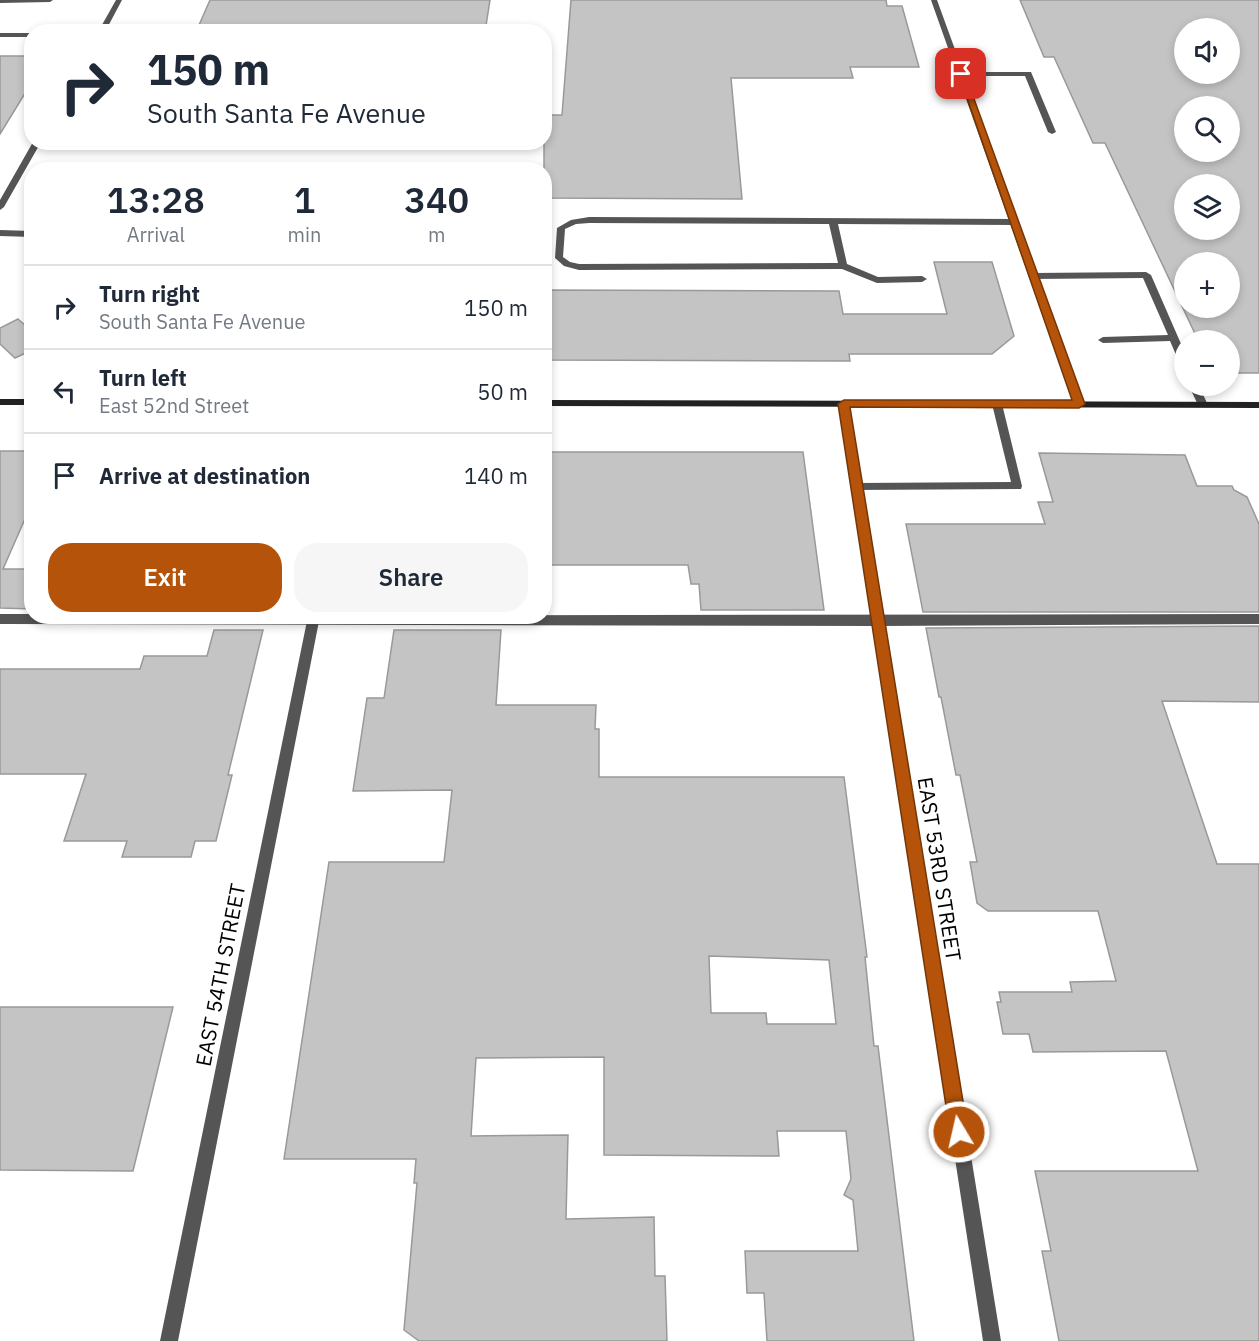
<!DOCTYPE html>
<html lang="en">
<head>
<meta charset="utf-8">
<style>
	:root { --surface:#fff; --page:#f6f6f7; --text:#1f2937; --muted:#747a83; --line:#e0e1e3; --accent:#b45309 }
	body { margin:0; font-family:"IBM Plex Sans",sans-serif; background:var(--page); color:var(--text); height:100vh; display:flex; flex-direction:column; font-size:22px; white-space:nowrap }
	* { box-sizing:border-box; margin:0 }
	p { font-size:20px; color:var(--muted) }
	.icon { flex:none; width:33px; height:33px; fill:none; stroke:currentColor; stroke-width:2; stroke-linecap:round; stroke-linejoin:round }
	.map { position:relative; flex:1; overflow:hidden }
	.sheet { position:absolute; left:24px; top:162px; width:528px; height:462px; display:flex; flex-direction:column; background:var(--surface); border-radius:24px; box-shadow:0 3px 9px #0003 }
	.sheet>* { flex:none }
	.hud { position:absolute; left:24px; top:24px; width:528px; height:126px; border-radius:24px; box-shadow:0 3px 9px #0003; background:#fff; color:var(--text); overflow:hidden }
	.tools { position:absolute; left:1174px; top:18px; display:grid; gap:12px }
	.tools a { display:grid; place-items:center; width:66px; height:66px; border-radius:50%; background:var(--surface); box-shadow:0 3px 9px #0003; font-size:30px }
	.pin { position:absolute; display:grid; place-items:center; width:51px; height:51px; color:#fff; margin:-26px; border-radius:12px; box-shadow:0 3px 9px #0006 }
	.me { position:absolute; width:66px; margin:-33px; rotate:351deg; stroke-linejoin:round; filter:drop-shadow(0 0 4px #0008) }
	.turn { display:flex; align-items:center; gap:21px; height:126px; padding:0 24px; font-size:27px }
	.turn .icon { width:78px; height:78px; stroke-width:2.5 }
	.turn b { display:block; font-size:42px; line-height:51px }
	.eta { display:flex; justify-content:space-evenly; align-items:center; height:102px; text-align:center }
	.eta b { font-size:36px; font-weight:600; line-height:42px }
	.button { display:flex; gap:12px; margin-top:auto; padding:12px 24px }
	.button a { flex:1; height:69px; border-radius:24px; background:var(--accent); color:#fff; font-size:24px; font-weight:600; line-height:69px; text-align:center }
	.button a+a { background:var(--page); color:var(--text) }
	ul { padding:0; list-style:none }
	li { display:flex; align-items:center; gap:18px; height:84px; padding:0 24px; border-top:2px solid var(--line) }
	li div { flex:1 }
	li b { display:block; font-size:22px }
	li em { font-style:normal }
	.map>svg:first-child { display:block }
	.building { fill:#c4c4c4; stroke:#999; stroke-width:1.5; fill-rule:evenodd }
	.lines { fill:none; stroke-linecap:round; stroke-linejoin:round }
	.service { fill:#555; fill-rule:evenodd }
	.minor { fill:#555; fill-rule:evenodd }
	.tertiary { fill:#555; fill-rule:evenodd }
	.secondary { fill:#222; fill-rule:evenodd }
	.route { fill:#b45309; stroke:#753606; stroke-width:1.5 }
	.labels { text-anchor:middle; stroke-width:4.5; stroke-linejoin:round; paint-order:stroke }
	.street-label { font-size:21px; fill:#000; stroke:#fff }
</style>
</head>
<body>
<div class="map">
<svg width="1259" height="1341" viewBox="0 0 1259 1341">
	<rect width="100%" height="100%" fill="#fff"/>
	<path class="building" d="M210,0h280l-5,32h-289z
		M571,0h315l1,6h15l17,61h-69l3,11h-122l11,121 -198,-1v-83h18z
		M1020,0h239v373h-29v-33h-32l-93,-197h-12l-39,-86h-10zM1185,28h45v46h-45zM1185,106h45v46h-45zM1185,184h45v46h-45zM1185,262h45v46h-45z
		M0,56h32v26l-32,52z
		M934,262h58l22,74 -22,18h-143l1,7 -306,-1v-70l295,1 4,23h104z
		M18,319l14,12v19l-17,8 -15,-14v-16z
		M0,451h32v52l-29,66h29v40l-32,-1z
		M545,452h258l21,158h-123l-2,-26h-8l-3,-19h-144z
		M1039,453l146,2 12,31h35l2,4 13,7 12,27v88h-336l-17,-88h139l-7,-22h15z
		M1259,626v76l-97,-1 55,163h42v477h-200l-17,-90h9l-16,-80h163l-32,-120 -133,1 -4,-18h-26l-6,-32h4l-2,-10h73l-2,-10 46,-1 -18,-70h-110l-11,-8 -7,-41h7l-17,-87h-4l-15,-78h-2l-13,-69z
		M214,630h49l-35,145h4l-16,66h-21l-4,16h-69l5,-16h-63l22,-67h-86v-105h140l4,-13h63z
		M394,630h107l-5,75h100l-1,24h4v48h245l23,180h-2l9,89h4l36,295h-147l-3,-48h-17l-2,-42h113l-5,-51 -9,-5 7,-16 -5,-48h-69l2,25 -175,-1v-98l-128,1 -5,78 97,-1 -2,84 88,-2 1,59h10l2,65h-248l-15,-11 13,-147h-3l2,-24h-132l45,-297h115l8,-72 -99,1 14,-93h17zM709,956l120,4 7,64h-69l-1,-11h-55z
		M0,1007h173l-40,164 -133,-1z"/>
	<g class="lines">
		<path class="service" d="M0,0h53l-3,2 -50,1z
			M0,33h32v4h-32z
			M958,72h73l25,60 -4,2 -4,-2 -23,-56h-67z
			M589,217l425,2 4,3 -4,3 -176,-1 9,40 31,13 44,-1 5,3 -5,3 -45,1 -35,-14 -263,1 -15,-4 -9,-8 2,-30 14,-8zM589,223l240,1 9,39 -259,1 -9,-2 -7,-5 2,-28 11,-5z
			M0,230l32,1v6l-32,-1z
			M1146,272l5,3 34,78v14l-5,-3 -10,-23 -67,2 -5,-3 5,-3 65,-2 -25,-57 -110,1 -5,-3 5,-3z
			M1189,386h10l9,19 -1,2h-8z
			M997,401l5,3 20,82 -1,3 -168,1 -1,-3 5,-4 154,-1 -19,-78z
			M0,614h32v2l1227,-2v10l-381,2 -878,-2z"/>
		<path class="minor" d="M931,0h6l147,404 -1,2 -4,1 -5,-3z
			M844,400l5,3 152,938h-18l-144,-938z
			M308,616h12l-142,725h-18z"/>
		<path class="tertiary" d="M116,0h6l-17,32h-7z
			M33,142h8l-37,65 -4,3v-10z"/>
		<path class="secondary" d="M0,399h32v6h-32z
			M544,400l715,2v6l-715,-2z"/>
	</g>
	<path class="route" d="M958,72l7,2 120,330 -6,4 -229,-1 118,725 -3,6 -6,3 -6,-3 -3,-6 -112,-728 6,-4h228z"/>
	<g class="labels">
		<g class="street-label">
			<text transform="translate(939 869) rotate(81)" y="7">EAST 53RD STREET</text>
			<text transform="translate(221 975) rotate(-79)" y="7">EAST 54TH STREET</text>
		</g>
	</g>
</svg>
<div class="tools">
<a><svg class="icon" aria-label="sound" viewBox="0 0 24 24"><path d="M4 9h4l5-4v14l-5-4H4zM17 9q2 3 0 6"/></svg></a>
<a><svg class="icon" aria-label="search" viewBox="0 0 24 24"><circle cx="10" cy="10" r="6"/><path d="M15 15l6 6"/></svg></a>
<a><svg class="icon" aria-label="layers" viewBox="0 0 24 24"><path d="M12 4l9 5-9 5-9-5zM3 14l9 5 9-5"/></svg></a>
<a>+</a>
<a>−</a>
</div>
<div class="pin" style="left:961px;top:74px;background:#d93025"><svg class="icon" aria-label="arrive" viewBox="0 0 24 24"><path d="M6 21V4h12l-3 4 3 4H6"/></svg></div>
<svg class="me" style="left:959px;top:1132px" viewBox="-20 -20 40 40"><circle r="17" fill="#b45309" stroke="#fff" stroke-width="3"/><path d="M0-11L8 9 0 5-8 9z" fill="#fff"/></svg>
<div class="hud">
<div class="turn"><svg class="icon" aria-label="right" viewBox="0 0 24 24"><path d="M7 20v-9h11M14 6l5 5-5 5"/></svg><div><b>150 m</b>South Santa Fe Avenue</div></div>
</div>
<section class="sheet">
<div class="eta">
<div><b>13:28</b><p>Arrival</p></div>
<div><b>1</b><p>min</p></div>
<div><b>340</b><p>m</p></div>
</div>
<ul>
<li><svg class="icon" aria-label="right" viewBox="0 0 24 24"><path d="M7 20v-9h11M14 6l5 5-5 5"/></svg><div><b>Turn right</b><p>South Santa Fe Avenue</p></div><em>150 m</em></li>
<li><svg class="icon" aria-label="left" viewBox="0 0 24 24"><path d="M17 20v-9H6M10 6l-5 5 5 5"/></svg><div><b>Turn left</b><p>East 52nd Street</p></div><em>50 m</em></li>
<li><svg class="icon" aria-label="arrive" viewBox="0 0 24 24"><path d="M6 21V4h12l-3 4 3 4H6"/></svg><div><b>Arrive at destination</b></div><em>140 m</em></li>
</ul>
<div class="button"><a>Exit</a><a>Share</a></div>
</section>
</div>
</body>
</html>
